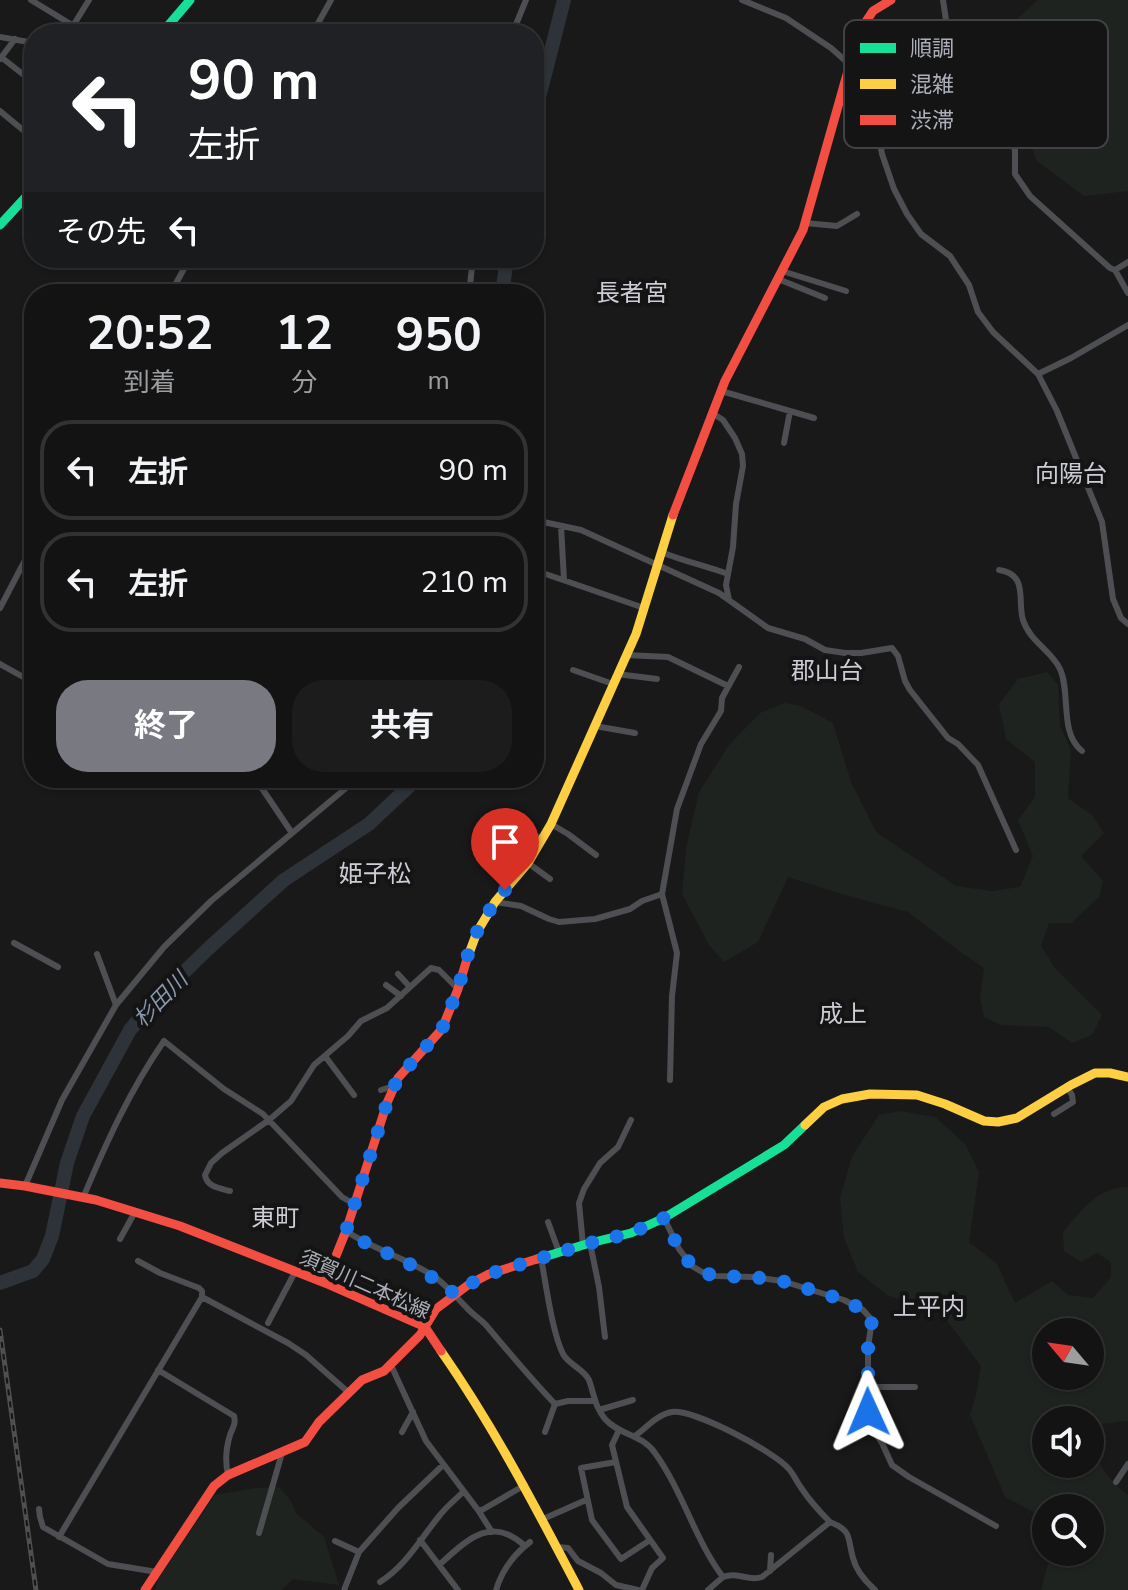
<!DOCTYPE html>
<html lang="ja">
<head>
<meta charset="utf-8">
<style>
	:root { --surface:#131314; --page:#1c1c1d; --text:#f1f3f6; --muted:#9d9ea0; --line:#323234; --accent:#797a81 }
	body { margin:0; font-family:"Nunito Sans","Noto Sans JP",sans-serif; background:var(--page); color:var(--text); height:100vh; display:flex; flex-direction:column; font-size:30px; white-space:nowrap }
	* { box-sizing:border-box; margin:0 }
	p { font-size:26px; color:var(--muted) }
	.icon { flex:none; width:44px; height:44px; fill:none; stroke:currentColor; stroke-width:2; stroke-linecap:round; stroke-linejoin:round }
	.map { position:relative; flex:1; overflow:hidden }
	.panel { position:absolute; left:24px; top:284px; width:520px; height:504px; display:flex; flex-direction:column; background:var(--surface); border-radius:32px; box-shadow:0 2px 6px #0004,0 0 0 2px var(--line) }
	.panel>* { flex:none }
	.top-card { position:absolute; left:24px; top:24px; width:520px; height:244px; border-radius:32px; box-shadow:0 2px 6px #0004,0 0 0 2px var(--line); background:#202124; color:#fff; overflow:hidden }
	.needle { width:52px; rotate:299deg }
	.controls { position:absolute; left:1032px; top:1318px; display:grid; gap:16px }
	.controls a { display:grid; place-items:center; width:72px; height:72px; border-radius:50%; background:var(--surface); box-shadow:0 2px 6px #0004,0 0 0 2px var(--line); font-size:40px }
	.pin { position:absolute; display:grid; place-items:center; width:68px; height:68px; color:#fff; margin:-82px -34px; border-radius:50% 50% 50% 0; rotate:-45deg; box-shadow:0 0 8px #0007 }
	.pin .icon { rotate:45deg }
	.me { position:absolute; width:88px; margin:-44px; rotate:359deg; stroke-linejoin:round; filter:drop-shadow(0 0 6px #0008) }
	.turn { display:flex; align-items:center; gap:28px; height:168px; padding:0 32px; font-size:36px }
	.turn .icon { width:104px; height:104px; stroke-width:2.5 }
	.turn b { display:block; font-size:56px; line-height:68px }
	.then { display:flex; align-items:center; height:76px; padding:0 32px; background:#0003; gap:16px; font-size:30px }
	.eta { display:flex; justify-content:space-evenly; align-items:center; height:136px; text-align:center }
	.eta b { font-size:48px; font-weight:700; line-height:56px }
	.cta { display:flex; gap:16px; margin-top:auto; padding:16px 32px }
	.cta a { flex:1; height:92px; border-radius:32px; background:var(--accent); color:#fff; font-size:32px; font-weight:700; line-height:92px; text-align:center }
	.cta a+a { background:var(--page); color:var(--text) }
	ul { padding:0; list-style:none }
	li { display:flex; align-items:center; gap:24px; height:100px; margin:0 16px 12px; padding:0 16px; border:4px solid var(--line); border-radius:32px }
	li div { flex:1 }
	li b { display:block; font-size:30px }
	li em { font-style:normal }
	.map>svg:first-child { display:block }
	.green { fill:#1e2320; fill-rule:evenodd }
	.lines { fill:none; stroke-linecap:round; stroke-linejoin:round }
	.river { stroke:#2e333a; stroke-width:14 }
	.street { stroke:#4e4f52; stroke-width:6 }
	.fast { stroke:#16e098; stroke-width:9 }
	.slow { stroke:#ffcf43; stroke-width:9 }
	.jam { stroke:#f24e42; stroke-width:9 }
	.rail-casing { stroke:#4e4f51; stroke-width:5 }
	.rail { stroke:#141415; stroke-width:2; stroke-dasharray:6; stroke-linecap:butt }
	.route { stroke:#1a73e8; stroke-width:14; stroke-dasharray:0 25.2 }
	.labels { text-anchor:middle; stroke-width:8; stroke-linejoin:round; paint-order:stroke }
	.street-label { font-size:20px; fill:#acafb9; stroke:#141415 }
	.water-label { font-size:22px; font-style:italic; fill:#8898af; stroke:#141415 }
	.quarter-label { font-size:24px; fill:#cdced5; stroke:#141415 }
	.key { fill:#141415; stroke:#424246; stroke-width:2 }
	.key-label { font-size:22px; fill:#acafb9 }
</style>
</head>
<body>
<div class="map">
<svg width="1128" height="1590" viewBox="0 0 1128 1590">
	<rect width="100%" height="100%" fill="#19191a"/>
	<path class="green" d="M1038,0h90v191l-44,5 -47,-35 -29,-78 -10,-47z
		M1047,672l11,13 2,41 11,24 -3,48 24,17 12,18 -23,23 22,25 -4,16 -28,26h-22l-8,23 14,22 47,47 -10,20 -20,8 -23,-16 -48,-2 -17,-8 -4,-19 4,-30 -25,-17 -51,-39 -63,-17 -57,-18 -30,65 -34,20 -15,-17 -27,-51 4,-46 13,-56 30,-47 31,-32 25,-10 16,3 32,17 18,59 25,50 80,54 36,5 28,-4 13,-31 -15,-36 17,-23v-35l-29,-23 -7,-35 19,-25z
		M901,1111l34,6 30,27 14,28 -10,70 28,22 18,39 37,-22 16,14 25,3 18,-21v-15l-14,-9 -16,9 -17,-11 -1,-19c17,-20 36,-46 65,-45v234l-26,3 -11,24c10,19 19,35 37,47v95h-87l10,-38h39v-44h-44v10l-41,-21 -35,-82 6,-20 5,-29 -39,-52 -55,-19 -29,-23 -14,-34 -4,-40 12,-42 27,-41zM1046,1332h44v44h-44zM1090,1420v44h-44v-44z
		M279,1487l12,14 5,12 28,24 15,48 -46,-6 -12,11h-126l3,-11 57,-84 41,-7z"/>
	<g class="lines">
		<path class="river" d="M534,117l30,-117
			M502,294l5,-36
			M0,1283l33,-12 10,-12 9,-23 15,-73 16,-47 47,-86 22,-27 58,-56 74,-67 85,-56 49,-46"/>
		<path class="street" d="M31,0l41,25
			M742,0l44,18 45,30 18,16 8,3 12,15 13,72 12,35 13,25 14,20 29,22 19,29 9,27 15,20 45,42 19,37 45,111 11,77 8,19 7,6
			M943,0l3,20v24l16,29 40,51 13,26v24l15,22 80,72 5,2 13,23
			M68,34l21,-34
			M312,34l19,-34
			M512,34l14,-34
			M0,37l34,6
			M1,57l33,26
			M0,59l15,-20
			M0,111l34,28
			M805,223l32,3 20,-12
			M1115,270l13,-8
			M782,271l64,20
			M778,279l47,19
			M170,294l20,-36
			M469,294l4,-36
			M1038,374l33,-16 57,-33
			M721,391l93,27
			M712,413l11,7 12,18 7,16 1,12 -7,38 -3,43 -7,38 3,15
			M784,443l6,-32
			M534,520l47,10 138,63 49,35 37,11 20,11 20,3h16l31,-5 6,8 7,25 5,9 38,48 10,6 20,21 38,85
			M561,526l3,54
			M661,552c22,9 45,14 67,22
			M534,568l5,-47
			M534,570l110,38
			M999,570c30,4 18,32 24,50 7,22 29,31 37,49 11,24 -1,64 22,82
			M0,608l34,-65
			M626,655l42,2 60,29
			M0,664l34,19
			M573,670l40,14
			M617,674l40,5
			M595,726l40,7
			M203,778h8
			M255,778l37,55
			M261,788l14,-10
			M500,817l42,22
			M551,824l17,10 28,21
			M528,863l22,16
			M495,902l26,4 28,13 10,3 36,-3 35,-10 12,-8 20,-7
			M14,943l44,24
			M97,954l19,51
			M398,974l12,13
			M386,985l15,11
			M325,1056l29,39
			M670,1080l2,-84 5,-43 -15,-59 15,-85 24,-65 20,-33 1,-13 17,-31
			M381,1090l13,-4
			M1054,1114l19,-12 -1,-7 -5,-8
			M25,1186l37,-86 54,-95 48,-58 47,-46 147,-123
			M230,1191c-11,-3 -23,-4 -25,-16l6,-12 11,-10 47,-33 22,-19 23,-36 34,-29 13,-15 26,-13 44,-40 8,2 19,19
			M83,1198c23,-55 47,-108 81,-157l60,48 39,25 79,83 12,7
			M664,1218l15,31 13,17 10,6 13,4 38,1 29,4 62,19 19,10 9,10 -4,27v65l4,16 10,15 10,22 17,12 87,49
			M548,1222l11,30
			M346,1231c28,19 61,27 89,46 12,9 21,20 31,30 6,7 13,11 19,17 23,27 45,54 70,80l13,-3h26
			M120,1239l15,-27
			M590,1243l9,44 6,50
			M583,1245l-4,-42 5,-14 16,-26 18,-16 13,-27
			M541,1258c5,26 11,74 22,96 6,11 21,15 26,26 5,14 6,27 16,39 14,16 37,15 50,34 28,39 40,87 68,124l-15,13
			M138,1261l22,12 39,15 3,3v6
			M268,1323l27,-51
			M390,1363l36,78 52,69h4l43,-25
			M158,1370l76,46c2,8 -1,11 -4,19 -4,13 -5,27 -2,40
			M868,1387h47
			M599,1410l34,-10
			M619,1430l-7,15 15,62 36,51 -11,10 -10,22
			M402,1432l11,-20
			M545,1432l10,-28
			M635,1436c11,-8 23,-22 37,-24 22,-3 101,39 116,56 6,6 9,15 14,21 8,12 18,23 28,33l-68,55c-14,5 -24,-6 -39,0
			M616,1462l-35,6 11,52 29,39 29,-19
			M1116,1482l12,-18
			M39,1509l1,8 3,10 65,37 49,8
			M478,1510l14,22
			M543,1519l43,-19
			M830,1522c23,9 17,16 23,36 3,13 12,23 22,32
			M259,1533l23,-80
			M59,1537l143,-240 86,46 18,12 42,37
			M420,1540l38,50
			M335,1541l24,11
			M557,1547l11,1 10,13 23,12 15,12 22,5
			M439,1565c27,-24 52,-51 86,-19
			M770,1571l1,-16
			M380,1582c26,-16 41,-44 60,-67 7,-9 15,-15 23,-23
			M344,1590l15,-38 39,-44 45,-43
			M496,1590c6,-20 17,-35 34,-48"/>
		<path class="fast" d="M161,34l29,-34
			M0,225l34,-37
			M537,1259l53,-16 41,-10 33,-15 120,-73 21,-20"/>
		<path class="slow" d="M467,959l10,-27 18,-30 33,-39 23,-39 85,-190 37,-119
			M805,1125l19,-18 18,-8 28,-5 47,1 28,9 39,17 14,1 19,-4 54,-33 24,-12h15l18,4
			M441,1351c53,76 95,157 138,239"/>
		<path class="jam" d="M673,515l52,-134 78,-151 56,-198 14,-21 18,-11
			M0,1183l25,3 71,14 84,26 145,57 100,44 16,24
			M325,1283l21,-52 41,-128 11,-25 44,-49 16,-40 9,-30
			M145,1590l69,-104 14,-11 77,-33 14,-20 43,-42 22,-9 36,-36 16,-26 32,-24 21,-11 48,-15"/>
		<defs>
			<path id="rail" d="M0,1330l36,260"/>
		</defs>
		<use href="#rail" class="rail-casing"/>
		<use href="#rail" class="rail"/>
	</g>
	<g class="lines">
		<path class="route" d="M505,890l-19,25 -9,17 -8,19 -11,38 -16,40 -44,49 -11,25 -41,128 18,11 58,28 33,24 13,-9 21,-11 101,-31 41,-10 33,-15 15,31 13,17 10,6 13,4 38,1 29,4 62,19 19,10 9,10 -4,27v65"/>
	</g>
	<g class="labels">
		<g class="street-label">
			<text transform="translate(365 1284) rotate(24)" y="7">須賀川二本松線</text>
		</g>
		<g class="water-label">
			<text transform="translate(160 999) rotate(-46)" y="8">杉田川</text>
		</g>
		<g class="quarter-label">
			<text x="632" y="301">長者宮</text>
			<text x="1071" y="482">向陽台</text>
			<text x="827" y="679">郡山台</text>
			<text x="375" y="882">姫子松</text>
			<text x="843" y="1022">成上</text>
			<text x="275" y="1226">東町</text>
			<text x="929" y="1315">上平内</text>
		</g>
	</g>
	<rect x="844" y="20" width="264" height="128" rx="12" class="key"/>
	<rect x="860" y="43" width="36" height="10" fill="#16e098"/>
	<rect x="860" y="79" width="36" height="10" fill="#ffcf43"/>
	<rect x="860" y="115" width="36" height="10" fill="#f24e42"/>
	<g class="key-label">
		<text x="910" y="56">順調</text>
		<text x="910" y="92">混雑</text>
		<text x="910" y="128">渋滞</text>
	</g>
</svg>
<div class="controls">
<a><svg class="needle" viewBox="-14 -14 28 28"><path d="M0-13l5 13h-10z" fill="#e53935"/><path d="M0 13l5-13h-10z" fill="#9d9ea0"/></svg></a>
<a><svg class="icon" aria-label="sound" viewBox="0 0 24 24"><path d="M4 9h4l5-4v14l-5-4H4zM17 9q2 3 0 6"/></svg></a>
<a><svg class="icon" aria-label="search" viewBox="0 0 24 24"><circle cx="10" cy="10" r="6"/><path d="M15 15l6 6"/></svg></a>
</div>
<div class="pin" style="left:505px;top:890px;background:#d93025"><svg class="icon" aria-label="arrive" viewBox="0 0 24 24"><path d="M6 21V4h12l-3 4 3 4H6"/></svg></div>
<svg class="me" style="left:868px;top:1412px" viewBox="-20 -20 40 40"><path d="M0-17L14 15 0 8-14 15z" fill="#1a73e8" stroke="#fff" stroke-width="4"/></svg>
<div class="top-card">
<div class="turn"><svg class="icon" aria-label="left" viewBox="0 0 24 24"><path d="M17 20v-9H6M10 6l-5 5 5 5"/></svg><div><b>90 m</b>左折</div></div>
<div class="then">その先<svg class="icon" aria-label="left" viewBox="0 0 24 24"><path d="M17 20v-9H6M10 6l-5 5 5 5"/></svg></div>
</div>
<section class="panel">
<div class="eta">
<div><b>20:52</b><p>到着</p></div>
<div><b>12</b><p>分</p></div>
<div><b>950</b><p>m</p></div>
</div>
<ul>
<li><svg class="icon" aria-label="left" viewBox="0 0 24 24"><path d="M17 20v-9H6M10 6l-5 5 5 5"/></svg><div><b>左折</b></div><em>90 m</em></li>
<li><svg class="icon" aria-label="left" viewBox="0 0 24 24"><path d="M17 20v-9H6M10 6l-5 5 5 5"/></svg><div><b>左折</b></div><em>210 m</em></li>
</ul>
<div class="cta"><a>終了</a><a>共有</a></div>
</section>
</div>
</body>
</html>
